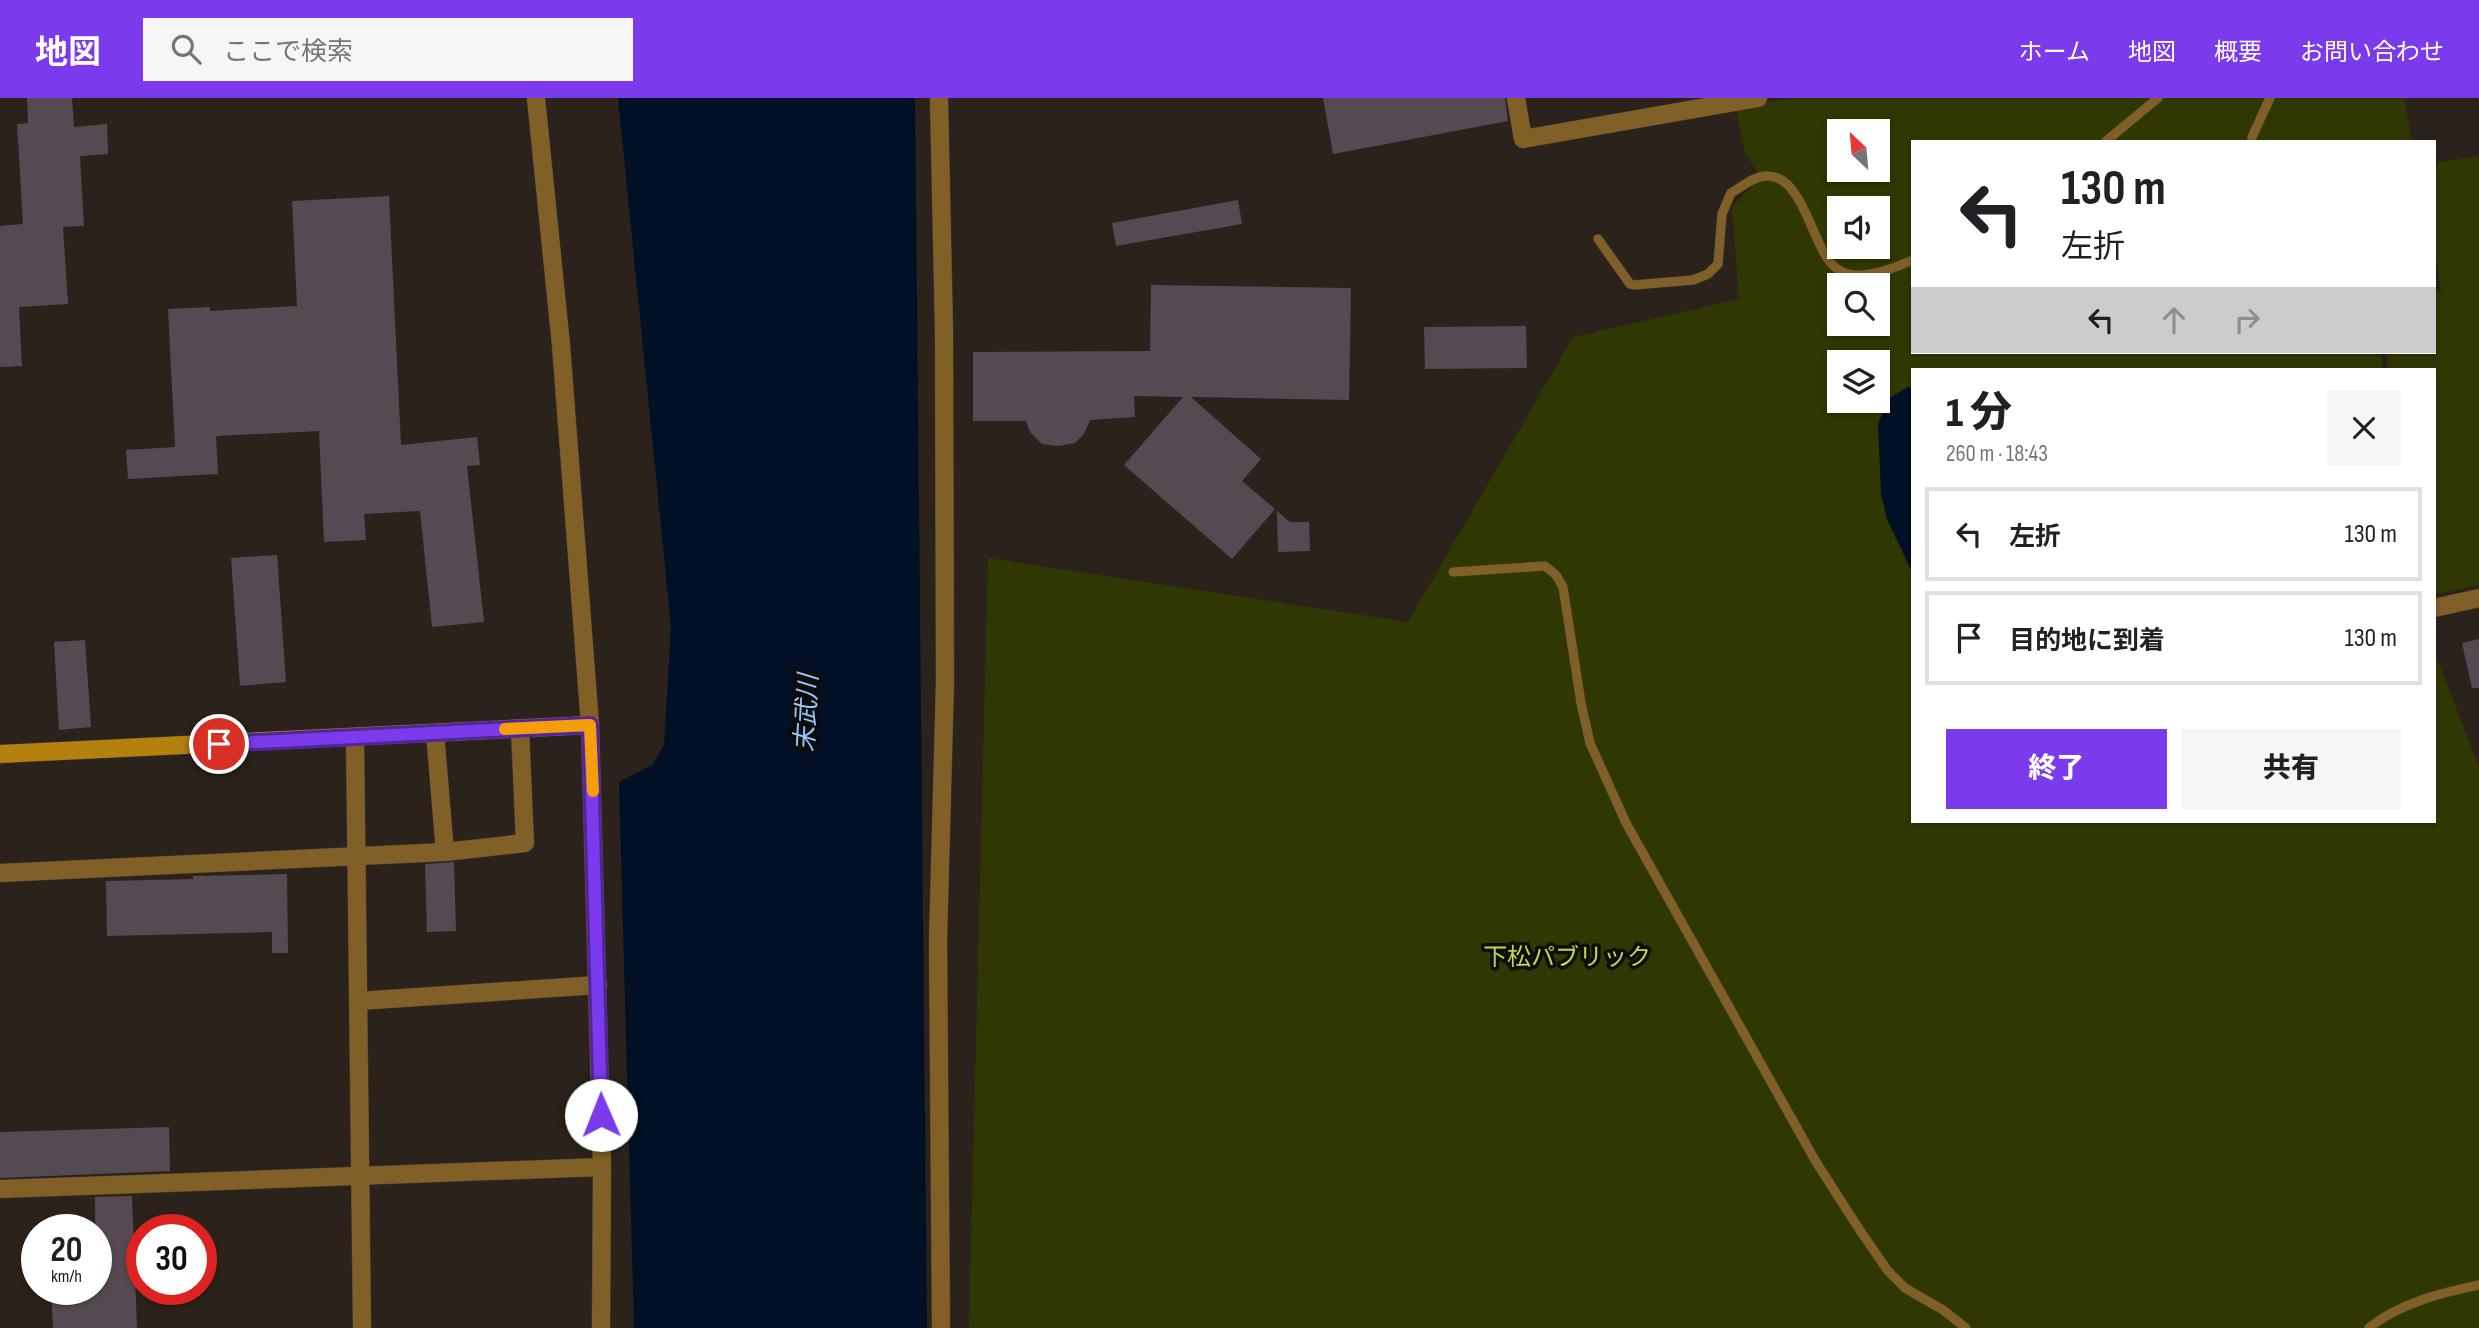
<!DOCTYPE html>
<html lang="ja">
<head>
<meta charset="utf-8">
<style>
	:root { --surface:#fff; --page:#f6f6f6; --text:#202124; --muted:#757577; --line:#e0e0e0; --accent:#7c3aed }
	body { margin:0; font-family:"Sofia Sans Condensed","Noto Sans JP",sans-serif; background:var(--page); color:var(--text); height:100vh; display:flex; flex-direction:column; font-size:26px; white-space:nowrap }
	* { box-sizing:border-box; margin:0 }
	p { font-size:23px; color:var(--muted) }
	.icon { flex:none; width:38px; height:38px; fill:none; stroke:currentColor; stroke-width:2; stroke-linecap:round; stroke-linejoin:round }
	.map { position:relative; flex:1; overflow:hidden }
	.sheet { position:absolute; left:1911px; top:270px; width:525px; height:455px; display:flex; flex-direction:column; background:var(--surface); border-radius:0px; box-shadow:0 2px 5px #0004 }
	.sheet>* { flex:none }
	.top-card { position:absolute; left:1911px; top:42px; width:525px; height:214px; border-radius:0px; box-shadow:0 2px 5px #0004; background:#fff; color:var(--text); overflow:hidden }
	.needle { width:46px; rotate:334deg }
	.buttons { position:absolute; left:1827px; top:21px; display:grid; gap:14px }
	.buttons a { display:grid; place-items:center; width:63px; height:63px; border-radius:0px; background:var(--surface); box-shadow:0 2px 5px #0004; font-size:35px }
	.speed { position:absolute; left:21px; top:1116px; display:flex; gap:14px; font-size:35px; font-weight:700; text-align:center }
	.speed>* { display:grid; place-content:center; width:91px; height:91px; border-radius:50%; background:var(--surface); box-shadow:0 2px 5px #0004; line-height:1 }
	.speed small { font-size:18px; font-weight:400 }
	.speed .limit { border:10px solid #d22; background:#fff; color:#111 }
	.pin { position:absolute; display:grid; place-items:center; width:60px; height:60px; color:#fff; margin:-30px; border:4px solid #fff; border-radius:50%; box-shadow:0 2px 7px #0007 }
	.me { position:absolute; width:77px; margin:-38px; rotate:359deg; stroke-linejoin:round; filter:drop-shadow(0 0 5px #0008) }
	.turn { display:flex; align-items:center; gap:24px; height:147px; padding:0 35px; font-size:32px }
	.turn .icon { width:91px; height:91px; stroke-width:2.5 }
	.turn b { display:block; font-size:49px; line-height:60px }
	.lanes { display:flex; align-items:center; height:66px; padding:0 35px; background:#0003; justify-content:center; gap:35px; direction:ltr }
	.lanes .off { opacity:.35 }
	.round { display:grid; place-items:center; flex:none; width:74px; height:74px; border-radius:0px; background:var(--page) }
	.overview { display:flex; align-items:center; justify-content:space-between; height:119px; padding:0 35px }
	h1 { font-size:42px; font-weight:800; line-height:52px }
	.cta { display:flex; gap:14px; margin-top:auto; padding:14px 35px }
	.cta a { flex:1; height:80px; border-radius:0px; background:var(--accent); color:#fff; font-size:28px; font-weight:800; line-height:80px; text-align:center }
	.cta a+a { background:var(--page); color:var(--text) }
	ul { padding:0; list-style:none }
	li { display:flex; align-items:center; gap:21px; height:94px; margin:0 14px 10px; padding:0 21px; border:4px solid var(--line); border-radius:0px }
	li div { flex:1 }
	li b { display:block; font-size:26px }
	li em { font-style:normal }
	header { display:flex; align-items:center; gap:42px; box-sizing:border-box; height:98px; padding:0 35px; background:var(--accent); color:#fff }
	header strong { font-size:33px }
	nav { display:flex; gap:38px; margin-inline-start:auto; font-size:24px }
	.search { width:490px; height:63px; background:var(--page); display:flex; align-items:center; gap:18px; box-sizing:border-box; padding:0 24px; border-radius:0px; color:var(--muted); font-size:26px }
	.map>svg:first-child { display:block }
	.green { fill:#2f3802; fill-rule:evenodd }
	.water { fill:#001025 }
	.building { fill:#554a51 }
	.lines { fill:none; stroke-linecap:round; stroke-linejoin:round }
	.lane-casing { stroke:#463d36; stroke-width:10 }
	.street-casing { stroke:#463d36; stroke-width:19 }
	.secondary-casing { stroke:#463d36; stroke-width:19 }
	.lane { stroke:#806026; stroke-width:9 }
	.street { stroke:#806026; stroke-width:18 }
	.secondary { stroke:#b4810f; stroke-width:18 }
	.route-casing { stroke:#51269a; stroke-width:18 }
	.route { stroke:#7c3aed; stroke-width:12 }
	.slow { stroke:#f59e0b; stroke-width:12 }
	.labels { text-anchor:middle; stroke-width:7; stroke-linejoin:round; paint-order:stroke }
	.park-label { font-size:24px; fill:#bcd753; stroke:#100c09 }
	.water-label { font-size:26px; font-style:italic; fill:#95c5fe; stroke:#100c09 }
</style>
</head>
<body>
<header>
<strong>地図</strong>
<div class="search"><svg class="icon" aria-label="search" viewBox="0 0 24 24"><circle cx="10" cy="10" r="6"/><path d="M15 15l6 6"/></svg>ここで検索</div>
<nav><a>ホーム</a><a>地図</a><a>概要</a><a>お問い合わせ</a></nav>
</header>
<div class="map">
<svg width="2479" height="1230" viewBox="0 0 2479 1230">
	<rect width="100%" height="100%" fill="#2b221b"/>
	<path class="green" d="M1797,0h607l8,44h-499v210h467l3,17h-470v452h521v-171l45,117v561h-1510l19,-770 420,64 165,-285 166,-38 -7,-93 29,-28 -16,-25 -9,-45zM1839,33h39v39h-39zM1839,110h39v39h-39zM1839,187h39v39h-39zM1839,264h39v39h-39z
		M2479,58v429l-45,10v-226h-46l-2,-17h48v-60l7,-2 -7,-43v-84z"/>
	<path class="water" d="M618,0h297l12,1230h-293l-15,-546 33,-17 12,-20 7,-118z
		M1908,289h5v187l-26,-55 -6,-25 -3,-70 11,-26z"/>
	<path class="building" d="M27,0h45l2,29 33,-3 1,30 -28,2 4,70 -21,1 5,77 -49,3 3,59 -22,1v-141l23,-2 -6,-100 11,-1z
		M1323,0h182l3,23 -175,33z
		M389,98l12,249 76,-8 3,28 -13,1 17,156 -52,5 -12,-116 -56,3 2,26 -42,2 -5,-111 -103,5 2,38 -90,5 -2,-29 49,-3 -7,-138 42,-2v4l87,-5 -5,-105z
		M1238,102l4,24 -126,22 -4,-23z
		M1151,187l200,3 -2,112 -158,-3 70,62 -19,22 33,28 -43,50 -108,-94 59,-68 -49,-1 1,21 -45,3 -6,14 -9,9 -16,3 -17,-2 -12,-12 -4,-11h-53v-69l177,-1z
		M1526,228l1,42 -102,1 -1,-42z
		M1277,413l13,11h19l1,29 -32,1z
		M277,457l9,127 -46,4 -9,-128z
		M2479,541v49h-7l-10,-45z
		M85,542l6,87 -32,3 -5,-88z
		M454,764l2,69 -29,1 -2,-68z
		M287,776l1,79h-16v-21l-165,4 -1,-55 87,-2v-3z
		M169,1029l1,44 -170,7v-46z
		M132,1098l5,132h-84l-2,-38h45l-1,-93z"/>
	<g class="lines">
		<defs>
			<path id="lane" d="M2105,44l53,-44
				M2252,44v-5l18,-39
				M1598,141l32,45 4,1 59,-5 15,-6 10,-10 4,-50 9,-21c10,-6 22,-16 34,-17 39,-3 46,71 70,91 20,18 57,2 78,-7
				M1453,474l92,-6 11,9 7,12 18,116 9,40 36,80 190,339 45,70 27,39 17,17 38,22 23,18
				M2369,1230c30,-25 73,-35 110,-43"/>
			<path id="street" d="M536,0l25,247 29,380 12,442 -1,161
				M939,0l5,234 1,349 -7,260 3,387
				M1516,0l7,41 235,-41
				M2434,510l45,-10
				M435,635l10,119
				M355,639l7,591
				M0,775l445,-21 80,-9 -5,-114
				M358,903l240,-16
				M0,1091l602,-22"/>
			<path id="secondary" d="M0,656l590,-29"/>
		</defs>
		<use href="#lane" class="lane-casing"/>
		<use href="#street" class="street-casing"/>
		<use href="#secondary" class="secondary-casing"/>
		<use href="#lane" class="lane"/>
		<use href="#street" class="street"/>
		<use href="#secondary" class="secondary"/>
	</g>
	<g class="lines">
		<defs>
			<path id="route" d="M219,646l371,-19 11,390"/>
		</defs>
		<use href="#route" class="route-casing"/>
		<use href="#route" class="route"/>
		<path class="slow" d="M505,631l85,-4 3,66"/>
	</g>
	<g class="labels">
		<g class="park-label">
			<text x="1567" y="867">下松パブリック</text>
		</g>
		<g class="water-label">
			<text transform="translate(806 615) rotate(-87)" y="9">末武川</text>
		</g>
	</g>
</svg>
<div class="buttons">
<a><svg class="needle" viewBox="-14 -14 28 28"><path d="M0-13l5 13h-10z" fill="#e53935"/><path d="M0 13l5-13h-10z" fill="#757577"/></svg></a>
<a><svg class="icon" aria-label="sound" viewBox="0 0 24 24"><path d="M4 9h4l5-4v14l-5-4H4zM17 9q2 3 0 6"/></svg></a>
<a><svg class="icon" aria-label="search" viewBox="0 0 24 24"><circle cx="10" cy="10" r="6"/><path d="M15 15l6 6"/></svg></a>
<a><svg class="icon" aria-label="layers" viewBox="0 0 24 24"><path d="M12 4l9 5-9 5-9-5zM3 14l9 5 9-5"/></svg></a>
</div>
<div class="speed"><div>20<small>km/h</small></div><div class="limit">30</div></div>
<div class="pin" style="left:219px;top:646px;background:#d93025"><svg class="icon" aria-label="arrive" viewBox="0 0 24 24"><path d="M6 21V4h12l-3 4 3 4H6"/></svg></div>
<svg class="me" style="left:601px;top:1017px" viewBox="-20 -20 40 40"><circle r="19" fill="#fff"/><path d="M0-13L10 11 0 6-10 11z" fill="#7c3aed"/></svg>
<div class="top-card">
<div class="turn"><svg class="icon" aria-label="left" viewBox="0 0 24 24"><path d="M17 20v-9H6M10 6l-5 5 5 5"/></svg><div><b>130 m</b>左折</div></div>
<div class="lanes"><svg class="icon" aria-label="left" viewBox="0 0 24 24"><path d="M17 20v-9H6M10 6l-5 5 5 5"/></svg><svg class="icon off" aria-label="ahead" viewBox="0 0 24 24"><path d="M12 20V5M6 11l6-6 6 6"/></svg><svg class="icon off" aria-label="right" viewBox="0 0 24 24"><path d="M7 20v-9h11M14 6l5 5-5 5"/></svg></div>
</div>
<section class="sheet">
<div class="overview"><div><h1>1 分</h1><p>260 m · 18:43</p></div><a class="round"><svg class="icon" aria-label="close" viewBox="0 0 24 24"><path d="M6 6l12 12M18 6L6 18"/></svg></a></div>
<ul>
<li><svg class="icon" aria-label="left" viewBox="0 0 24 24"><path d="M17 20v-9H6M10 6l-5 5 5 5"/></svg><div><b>左折</b></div><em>130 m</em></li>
<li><svg class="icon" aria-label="arrive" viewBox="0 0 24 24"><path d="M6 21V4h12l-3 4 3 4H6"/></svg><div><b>目的地に到着</b></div><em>130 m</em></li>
</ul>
<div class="cta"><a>終了</a><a>共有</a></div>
</section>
</div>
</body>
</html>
